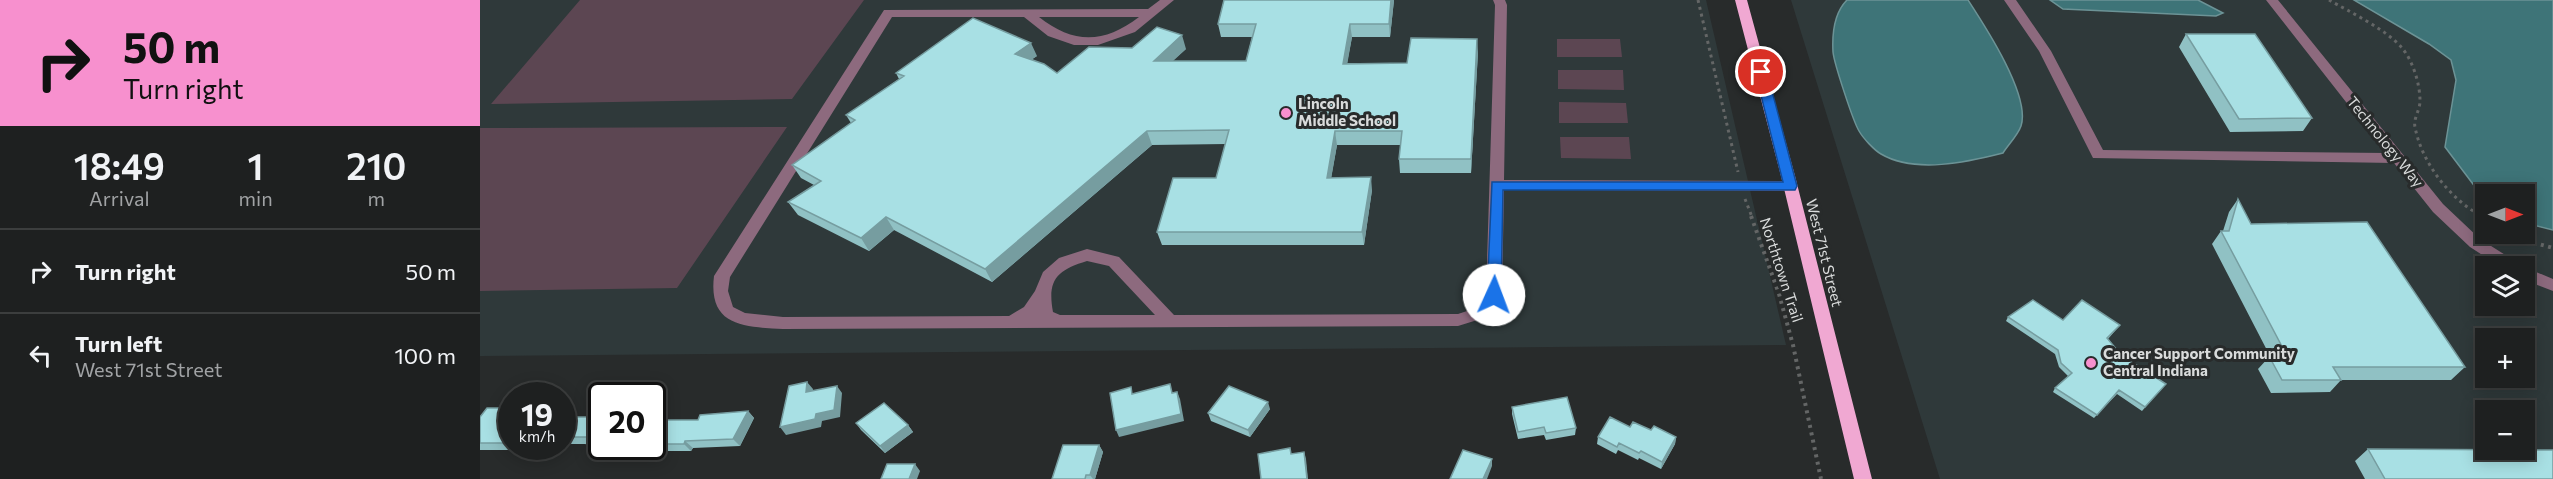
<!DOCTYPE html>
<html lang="en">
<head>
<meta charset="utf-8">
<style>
	:root { --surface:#1e2020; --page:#262829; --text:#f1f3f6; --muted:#a1a3a5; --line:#3c3e3e }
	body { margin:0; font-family:Commissioner,sans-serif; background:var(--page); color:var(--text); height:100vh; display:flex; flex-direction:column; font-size:22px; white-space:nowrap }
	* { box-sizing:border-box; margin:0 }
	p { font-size:20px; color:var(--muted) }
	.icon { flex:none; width:33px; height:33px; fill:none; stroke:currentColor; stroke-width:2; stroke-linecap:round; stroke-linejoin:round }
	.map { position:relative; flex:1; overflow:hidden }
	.side { display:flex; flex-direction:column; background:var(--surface); width:480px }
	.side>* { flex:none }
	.top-card { background:#f790ce; color:#111; overflow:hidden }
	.needle { width:39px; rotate:90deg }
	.tools { position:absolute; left:1995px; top:184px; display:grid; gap:12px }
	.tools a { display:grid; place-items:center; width:60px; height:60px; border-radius:0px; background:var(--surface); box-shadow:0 3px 15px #0003,0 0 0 2px var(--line); font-size:30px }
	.speed { position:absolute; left:18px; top:382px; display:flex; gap:12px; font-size:30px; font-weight:700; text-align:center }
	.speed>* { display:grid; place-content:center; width:78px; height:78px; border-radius:50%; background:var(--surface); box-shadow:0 3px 15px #0003,0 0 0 2px var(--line); line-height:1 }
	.speed small { font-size:15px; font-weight:400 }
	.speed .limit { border:3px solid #111; border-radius:9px; background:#fff; color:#111 }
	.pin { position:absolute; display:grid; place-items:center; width:51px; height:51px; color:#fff; margin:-26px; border:3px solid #fff; border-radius:50%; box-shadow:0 2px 6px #0007 }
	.me { position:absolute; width:66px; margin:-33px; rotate:2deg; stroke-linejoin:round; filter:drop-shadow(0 0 4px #0008) }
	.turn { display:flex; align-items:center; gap:21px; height:126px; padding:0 24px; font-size:27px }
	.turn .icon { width:78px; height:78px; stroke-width:2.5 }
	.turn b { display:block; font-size:42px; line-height:51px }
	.eta { display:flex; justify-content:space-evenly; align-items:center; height:102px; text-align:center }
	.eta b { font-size:36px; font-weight:600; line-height:42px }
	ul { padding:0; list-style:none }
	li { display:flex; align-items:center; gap:18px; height:84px; padding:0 24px; border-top:2px solid var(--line) }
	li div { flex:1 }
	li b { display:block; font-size:22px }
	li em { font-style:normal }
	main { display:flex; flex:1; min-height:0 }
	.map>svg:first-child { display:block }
	.built { fill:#2f393a; fill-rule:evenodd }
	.green { fill:#5c4652 }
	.water { fill:#3e7478; stroke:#6c9396; stroke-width:1.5 }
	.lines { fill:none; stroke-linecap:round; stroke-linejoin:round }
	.path-far1 { stroke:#646666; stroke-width:3; stroke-dasharray:3 4; stroke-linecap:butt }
	.path { stroke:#646666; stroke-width:4; stroke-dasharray:3 4.5; stroke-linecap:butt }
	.minor { fill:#8d6a7e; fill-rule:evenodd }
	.major { fill:#f0a8d2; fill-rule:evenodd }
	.wall { fill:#90c1c4 }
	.shaded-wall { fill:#769da0 }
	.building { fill:#a8e0e4; stroke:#769da0; stroke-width:1.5 }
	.route { fill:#1a73e8; stroke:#114b97; stroke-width:1.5 }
	.poi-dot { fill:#f790ce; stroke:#282b2b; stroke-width:2 }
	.labels { text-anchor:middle; stroke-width:6; stroke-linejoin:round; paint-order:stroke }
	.poi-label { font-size:15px; font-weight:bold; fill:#d9dbdb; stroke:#282b2b; text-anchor:start }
	.street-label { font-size:15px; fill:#d9dbdb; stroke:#282b2b }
</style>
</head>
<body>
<main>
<section class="side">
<div class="top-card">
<div class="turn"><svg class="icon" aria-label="right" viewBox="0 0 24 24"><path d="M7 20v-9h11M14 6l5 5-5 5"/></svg><div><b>50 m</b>Turn right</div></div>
</div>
<div class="eta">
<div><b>18:49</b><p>Arrival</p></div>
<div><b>1</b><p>min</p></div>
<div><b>210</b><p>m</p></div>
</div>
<ul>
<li><svg class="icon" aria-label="right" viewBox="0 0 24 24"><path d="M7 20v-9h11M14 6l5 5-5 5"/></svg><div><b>Turn right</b></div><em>50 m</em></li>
<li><svg class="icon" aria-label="left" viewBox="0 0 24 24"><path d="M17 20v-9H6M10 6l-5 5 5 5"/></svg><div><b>Turn left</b><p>West 71st Street</p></div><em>100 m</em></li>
</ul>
</section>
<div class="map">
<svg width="2073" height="479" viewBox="0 0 2073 479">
	<rect width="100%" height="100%" fill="#282b2b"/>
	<path class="built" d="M0,0h1226l80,345 -1306,11z
		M1311,0h762v479h-613zM2006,195h38v39h-38zM2006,267h38v39h-38zM2006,339h38v39h-38zM2006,411h38v39h-38z"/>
	<path class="green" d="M100,0h284l-72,99 -301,5z
		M1077,39h63l2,18h-65z
		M1078,70h65l1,20 -66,-1z
		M1079,102l67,1 2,20h-69z
		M307,127l-110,161 -197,3v-163z
		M1080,137h69l2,22 -70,-1z"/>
	<path class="water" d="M1367,0h121c17,26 63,96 53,126 -3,9 -13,19 -18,27 -35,9 -88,21 -122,1 -7,-4 -18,-16 -22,-23 -6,-10 -25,-68 -26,-79 -1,-18 1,-39 14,-52z
		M1570,0h148l25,13 -7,3 -153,-7z
		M1874,0h199v230l-28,-7 -1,-28h-38l-1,5 -40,-53 11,-67 -5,-20 -22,-16z"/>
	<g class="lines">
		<path class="path-far1" d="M1218,0l40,172
			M1849,0c21,12 58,30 73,48 11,13 18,36 18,53 0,9 -7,18 -5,26 7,37 36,73 68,90
			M1265,199l7,18"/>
		<path class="path" d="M1271,216l28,78 14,51 28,134
			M2000,216l6,3
			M2033,234l11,6 29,8"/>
		<path class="minor" d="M680,0h14l-39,32 -37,13h-24l-26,-9 -24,-19h-132l-162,260 -2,14 5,16 12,6 38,4 226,-1 15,-9 11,-16 8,-19 16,-14 28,-9 32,8 55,58 284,-1 18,-6 10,-14 9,-289 -2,-5h12l2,5 -3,175 286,1 7,5 -7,5 -286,-1 -2,105 -15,22 -29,9 -675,3c-40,-2 -75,-3 -69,-53l170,-266 264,-1zM559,17h100c-35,27 -66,27 -100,0zM607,261l22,5 46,49h-95l-7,-3c-6,-32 4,-42 34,-51z
			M1524,0h12l35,51 52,99 283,3 -120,-153h12l165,204 37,35 38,24 3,4h-20l-31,-20 -37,-35 -39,-49 -301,-5 -54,-107z
			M2044,267l29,12v12l-29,-11z"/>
		<path class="major" d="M1255,0h12l48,176 77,303h-18l-73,-303z"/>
	</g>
	<path class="wall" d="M914,0l-4,37h-38l-5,26h60l71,-11 -7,121h-71l-1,-14 2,-14h-64l-6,33 41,12 -8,55h-202l-5,-13 59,-54 10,-34 -74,1 -160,137 -98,-52 -25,21 -71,-36 -10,-13 26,-17 -13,-7 -9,-13 59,-42 -5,-8 53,-36 -3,-6 141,-17 -5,3 25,14 129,-24 -14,12h74l6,-24h-31l-3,-13z
		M1706,34l126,84 -9,13 -73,1 -51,-85z
		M1758,199l13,25 214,143 -14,13h-110l-11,12 -59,1 -13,-24 12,-13 -58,-112 9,-13h2l6,-19z
		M1528,317l112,8 -12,14 14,17 44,28 -24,27 -25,-17 -23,24 -41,-26 2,-4 13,-12 -9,-9 -4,-13 -49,-33z
		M82,407l6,5 -1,1 11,4h24v30h50v-27h46l50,-9 6,7 -14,28 -47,2 -2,3h-96l-8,-7h-25z
		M1032,407l64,21 -1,7 -29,5 -2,-5 -26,4 -6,-25z
		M32,408v39h29l-3,3h-58v-33z
		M790,409l-20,28 -39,-16 -3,-8z
		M376,423l52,2 5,7 -28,21 -24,-23z
		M1150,427l21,3 25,7 -1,7 -14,25 -22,-11 -1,2 -20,-10 -2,4 -19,-10 1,-7z
		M619,445l4,7 -8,27h-43z
		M1888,449l185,30h-188l-10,-18z"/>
	<path class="shaded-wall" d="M911,0h3l-4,37 -1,-13z
		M870,24l2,13 -7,40 -2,-13z
		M702,35l4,14 -28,26 -4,-14z
		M997,39l1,13 -7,121v-14z
		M551,43l6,13 -16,11 -6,-13z
		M667,131l5,14 -160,137 -7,-13z
		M855,131l2,14 -8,46 -2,-13z
		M891,177l1,13 -8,55 -2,-13z
		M406,217l8,13 -25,21 -8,-13z
		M327,382l6,7 -1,11 -6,-8z
		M357,386l5,7 -2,24 -18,4 -1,6 -35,8 -6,-8 36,-13z
		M697,392l3,7 4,22 -65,16 -3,-7z
		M788,402l2,7 -20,28 -2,-7z
		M82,407l6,5 -6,8z
		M268,411l6,7 -14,28 -7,-7z
		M428,425l5,7 -28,21 -5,-7z
		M1196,437l-1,7 -14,25 1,-7z
		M205,441l8,7 -2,3 -7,-7z
		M619,445l4,7 -8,27h-2l-3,-4z
		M824,452l2,7 2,20h-1z
		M1012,459v7l-5,13h-4z
		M435,464l5,7 -3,8h-8z"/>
	<path class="building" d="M744,0h167l-2,24h-39l-7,40 64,-1 4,-25 66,1 -6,120h-72l3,-28h-67l-8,47 44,-1 -9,55h-205l16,-54h43l13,-48 -82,1 -162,138 -99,-52 -25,21 -73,-36 33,-21 -29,-16 63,-45 -9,-5 58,-39 -8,-3 77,-55 58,25 -16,11 29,10 13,9 32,-26 43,1 25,-21 25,8 -28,26h92l10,-37h-38z
		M1706,34h69l57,84 -73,1z
		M1758,199l13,25 116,-2 98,145h-132l8,13h-59l-13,-24h18l-66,-125h8z
		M1553,300l30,20 19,-20 38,25 -13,13 15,18 44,28 -21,23 -26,-17 -22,25 -42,-27 17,-15 -11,-10 -3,-13 -50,-33z
		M327,382l-1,10 31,-6 -3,24 -18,4 -1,5 -35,8 9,-41z
		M690,384l2,9 5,-1 4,22 -65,16 -6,-37 21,-6 1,7z
		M749,386l39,16 -20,28 -40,-17z
		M1087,397l9,31 -30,5 -2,-6 -26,5 -6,-25z
		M404,403l24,22 -28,21 -24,-23z
		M7,408h25v35h-32v-26z
		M268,411l-15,28 -48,2 -1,3h-32v-24h46l2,-5z
		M82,413h12l-2,4h30v27h-15l5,-7h-30z
		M1130,417l20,10 3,-5 18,8 3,-4 22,11 -14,25 -21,-11 -2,2 -20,-10 -2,4 -19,-10z
		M583,445h36l-9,30h-4l-1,4h-33z
		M810,448l1,6 13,-2 3,27h-46l-3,-25z
		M1888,449l185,1v29h-168z
		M983,450l29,9 -9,20h-33z
		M407,464h28l-6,15h-28z"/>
	<path class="route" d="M1281,68l6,4 30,114 -2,4h-292l-2,105 -2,4h-10l-2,-4 5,-113h291l-28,-110z"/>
	<g class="poi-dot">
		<circle cx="806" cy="113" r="6"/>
		<circle cx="1611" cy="363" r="6"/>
	</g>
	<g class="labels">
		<g class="poi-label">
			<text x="818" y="109">Lincoln<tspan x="818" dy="17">Middle School</tspan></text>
			<text x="1623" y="359">Cancer Support Community<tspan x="1623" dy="17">Central Indiana</tspan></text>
		</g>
		<g class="street-label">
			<text transform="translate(1905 142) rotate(51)" y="5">Technology Way</text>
			<text transform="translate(1344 253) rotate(76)" y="5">West 71st Street</text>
			<text transform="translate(1301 270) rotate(72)" y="5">Northtown Trail</text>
		</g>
	</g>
</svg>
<div class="tools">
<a><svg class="needle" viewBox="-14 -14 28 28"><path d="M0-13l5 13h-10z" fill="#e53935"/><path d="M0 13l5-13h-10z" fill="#a1a3a5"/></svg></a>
<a><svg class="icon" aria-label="layers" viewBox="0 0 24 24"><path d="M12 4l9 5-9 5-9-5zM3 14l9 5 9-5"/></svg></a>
<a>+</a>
<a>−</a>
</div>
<div class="speed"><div>19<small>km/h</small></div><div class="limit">20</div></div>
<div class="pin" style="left:1281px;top:72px;background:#d93025"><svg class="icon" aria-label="arrive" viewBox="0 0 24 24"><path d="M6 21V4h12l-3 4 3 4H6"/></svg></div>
<svg class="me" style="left:1014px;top:295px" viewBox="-20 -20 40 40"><circle r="19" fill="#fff"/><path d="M0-13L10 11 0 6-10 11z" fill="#1a73e8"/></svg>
</div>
</main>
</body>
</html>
